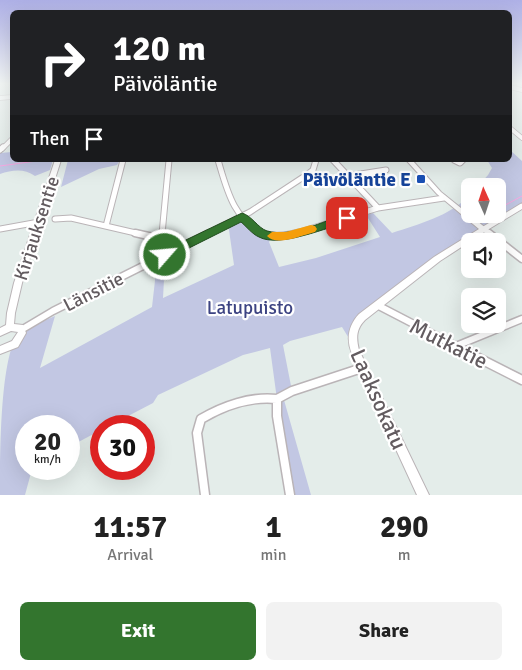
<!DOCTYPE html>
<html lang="en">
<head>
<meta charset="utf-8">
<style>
	:root { --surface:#fff; --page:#f2f2f2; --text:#222; --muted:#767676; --accent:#33752e }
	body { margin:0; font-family:Signika,sans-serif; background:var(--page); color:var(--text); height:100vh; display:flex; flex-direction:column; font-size:19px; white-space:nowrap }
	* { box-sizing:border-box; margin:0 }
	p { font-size:16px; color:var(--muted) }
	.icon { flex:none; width:28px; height:28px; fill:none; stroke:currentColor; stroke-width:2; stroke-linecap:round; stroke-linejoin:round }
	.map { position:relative; height:495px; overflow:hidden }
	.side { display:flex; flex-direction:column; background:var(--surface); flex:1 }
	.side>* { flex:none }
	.banner { position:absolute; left:10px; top:10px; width:502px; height:152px; border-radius:8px; box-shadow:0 5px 20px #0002; background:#202124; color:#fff; overflow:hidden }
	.needle { width:32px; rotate:357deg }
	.tools { position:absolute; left:461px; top:178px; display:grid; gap:10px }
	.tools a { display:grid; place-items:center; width:45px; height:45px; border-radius:8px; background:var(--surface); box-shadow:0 5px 20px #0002; font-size:25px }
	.speed { position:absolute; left:15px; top:415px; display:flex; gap:10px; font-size:25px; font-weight:700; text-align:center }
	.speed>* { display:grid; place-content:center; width:65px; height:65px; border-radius:50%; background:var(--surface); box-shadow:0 5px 20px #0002; line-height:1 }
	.speed small { font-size:12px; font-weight:400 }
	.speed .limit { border:8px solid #d22; background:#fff; color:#111 }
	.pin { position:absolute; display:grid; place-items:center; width:42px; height:42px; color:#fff; margin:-21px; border-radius:10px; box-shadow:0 2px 8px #0006 }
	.me { position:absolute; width:55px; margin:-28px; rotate:63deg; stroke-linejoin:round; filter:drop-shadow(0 0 4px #0008) }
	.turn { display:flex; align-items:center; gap:18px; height:105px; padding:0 20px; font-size:22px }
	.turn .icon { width:65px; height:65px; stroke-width:2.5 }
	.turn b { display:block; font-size:35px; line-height:42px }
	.then { display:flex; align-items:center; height:48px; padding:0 20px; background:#0003; gap:10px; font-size:19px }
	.eta { display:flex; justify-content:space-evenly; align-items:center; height:85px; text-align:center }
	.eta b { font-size:30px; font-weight:800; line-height:35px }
	.action { display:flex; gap:10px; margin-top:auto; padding:10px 20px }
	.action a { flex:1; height:58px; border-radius:8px; background:var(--accent); color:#fff; font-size:20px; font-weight:800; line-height:58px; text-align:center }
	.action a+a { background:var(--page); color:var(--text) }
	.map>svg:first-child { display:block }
	.green { fill:#c2c7e3 }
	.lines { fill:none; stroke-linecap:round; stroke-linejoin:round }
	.stream { stroke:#f8a9e2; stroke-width:1 }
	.minor-far3-casing { stroke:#bab4b7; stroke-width:5.5 }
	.minor-far2-casing { stroke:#bab4b7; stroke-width:7 }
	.minor-far1-casing { stroke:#bab4b7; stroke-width:9 }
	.minor-casing { stroke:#bab4b7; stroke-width:11 }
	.tertiary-casing { stroke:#bab4b7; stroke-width:2 }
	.minor-far3 { stroke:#fff; stroke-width:4 }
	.minor-far2 { stroke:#fff; stroke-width:5 }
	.minor-far1 { stroke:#fff; stroke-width:6 }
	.minor { stroke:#fff; stroke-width:8 }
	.tertiary { fill:#fff; fill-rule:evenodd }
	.route { fill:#33752e; stroke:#214c1e }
	.slow { fill:#f59e0b }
	.transit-dot { fill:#1a4fb4; stroke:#fff; stroke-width:2 }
	.labels { text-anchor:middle; stroke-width:4.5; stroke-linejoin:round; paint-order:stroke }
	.transit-label { font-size:19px; font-weight:bold; fill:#164399; stroke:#fff; text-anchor:end }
	.street-label { font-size:19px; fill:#635c60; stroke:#fff }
	.park-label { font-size:19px; fill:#3c4382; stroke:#fff }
	.near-street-label { font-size:22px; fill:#635c60; stroke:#fff }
</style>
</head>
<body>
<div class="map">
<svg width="522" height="495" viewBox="0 0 522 495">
	<rect width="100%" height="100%" fill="#e4edea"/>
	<path class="green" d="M510,150l12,11v45l-69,41 -91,70 -9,28 -11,-18 -52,14 -7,4 9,46 -8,4v5l27,95h-21l-20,-147 -27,7 -85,40 -5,8 -44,23h-8v4l-32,17v-21h-43v43h6l-7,26h-25c0,-39 0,-125 15,-156 8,-11 27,-17 40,-23l-15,52 112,-61 5,-44 -4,-2 10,-5 2,5 -2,37 71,-33 -6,-42 14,-6 14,13 16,6 -3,6 10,25 37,-9 64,-21 -14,-22 7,-2 19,20c27,-9 58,-17 78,-38v19h28v-28h-20l10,-11 4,-7 -5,-8h23z
		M12,152v8h41l-3,10 -15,6c-11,-8 -23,-6 -35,-2v-21z
		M68,160h52l-3,5 -18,4 -38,18z"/>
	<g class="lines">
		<path class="stream" d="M0,166l44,-6
			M498,209l24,-13
			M480,219l9,-5"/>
		<defs>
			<path id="minor-far3" d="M510,87l12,3
				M0,98l12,-1
				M510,128l12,10
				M2,149l10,-10"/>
			<path id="minor-far2" d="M0,150l3,-3
				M218,160c9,30 15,59 46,74
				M333,160l45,48
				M454,160l6,3 3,-3
				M348,176l38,-6
				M55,219l16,-1 69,16
				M106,226l17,-66
				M0,229l39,-7
				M162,234l7,-74
				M206,234l44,-22 58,-38 5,-4 3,-10
				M293,234l85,-26 66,-10
				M490,234l-6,-5 38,-23"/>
			<path id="minor-far1" d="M135,233l27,6
				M163,233l2,22
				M261,233c11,5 26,3 37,0
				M489,233l33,26
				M377,305l81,42
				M21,330l32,-19 156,-78
				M456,346l66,-27"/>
			<path id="minor" d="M455,346l67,34
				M205,495l-8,-62 4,-14c22,-13 50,-23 76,-20
				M290,495l-13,-79v-17l15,-8 70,-23"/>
			<path id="tertiary" d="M55,160h6l-39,123 -7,30 -1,11 9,1 3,8 -8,14 -18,7v-8l12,-5 6,-9 -7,-1 -11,5v-8l6,-3 1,-12 7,-30z
				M406,160h6l29,32 46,37 -1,2 -46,30 -75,59c-9,9 -9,18 -6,30l70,145h-12l-65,-141c-6,-15 -4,-28 7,-40l75,-57 45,-28 -42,-35z"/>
		</defs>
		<use href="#minor-far3" class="minor-far3-casing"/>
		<use href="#minor-far2" class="minor-far2-casing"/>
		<use href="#minor-far1" class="minor-far1-casing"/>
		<use href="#minor" class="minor-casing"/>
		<use href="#tertiary" class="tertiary-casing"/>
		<use href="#minor-far3" class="minor-far3"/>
		<use href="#minor-far2" class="minor-far2"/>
		<use href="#minor-far1" class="minor-far1"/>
		<use href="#minor" class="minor"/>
		<use href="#tertiary" class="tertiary"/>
	</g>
	<linearGradient id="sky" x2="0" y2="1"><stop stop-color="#aeb0e6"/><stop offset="0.55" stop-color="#f3f7f6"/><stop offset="1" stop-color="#f3f7f6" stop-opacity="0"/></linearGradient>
	<rect width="522" height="152" fill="url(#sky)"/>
	<path class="route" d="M242,213c10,3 16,15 25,18 25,7 56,-10 80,-17l5,4 -2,3c-21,6 -71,27 -91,16 -7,-3 -13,-11 -18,-15l-72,36h-8l-2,-3 2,-3z"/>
	<path class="slow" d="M311,225l4,1 2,3 -2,3c-12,3 -39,15 -48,4l5,-4h14z"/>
	<rect class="transit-dot" x="416" y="174" width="10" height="10" rx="2.5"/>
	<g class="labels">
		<g class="transit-label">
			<text x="411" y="186">Päivöläntie E</text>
		</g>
		<g class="street-label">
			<text transform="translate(36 228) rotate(-72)" y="7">Kirjauksentie</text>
			<text transform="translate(93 291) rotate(-27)" y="7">Länsitie</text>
		</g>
		<g class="park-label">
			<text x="250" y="314">Latupuisto</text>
		</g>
		<g class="near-street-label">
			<text transform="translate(449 343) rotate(27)" y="8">Mutkatie</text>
			<text transform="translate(379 399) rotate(66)" y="8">Laaksokatu</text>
		</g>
	</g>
</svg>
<div class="tools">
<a><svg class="needle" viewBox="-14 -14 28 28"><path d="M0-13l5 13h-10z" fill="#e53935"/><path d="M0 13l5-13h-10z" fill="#767676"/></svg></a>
<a><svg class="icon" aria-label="sound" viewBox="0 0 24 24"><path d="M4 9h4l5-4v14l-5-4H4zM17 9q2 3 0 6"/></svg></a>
<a><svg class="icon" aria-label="layers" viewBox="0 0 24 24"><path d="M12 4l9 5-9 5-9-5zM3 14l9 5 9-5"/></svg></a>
</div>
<div class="speed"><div>20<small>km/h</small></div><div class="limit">30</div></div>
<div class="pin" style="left:347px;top:218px;background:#d93025"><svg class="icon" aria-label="arrive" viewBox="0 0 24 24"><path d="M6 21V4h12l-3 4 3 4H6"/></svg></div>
<svg class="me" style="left:165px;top:255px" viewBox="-20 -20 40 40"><circle r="17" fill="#33752e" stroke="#fff" stroke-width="3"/><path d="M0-11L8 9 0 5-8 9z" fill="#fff"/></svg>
<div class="banner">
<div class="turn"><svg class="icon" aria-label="right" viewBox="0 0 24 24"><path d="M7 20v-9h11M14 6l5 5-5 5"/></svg><div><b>120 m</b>Päivöläntie</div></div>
<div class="then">Then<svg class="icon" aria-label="arrive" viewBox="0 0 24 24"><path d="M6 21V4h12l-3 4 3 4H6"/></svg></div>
</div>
</div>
<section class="side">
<div class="eta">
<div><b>11:57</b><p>Arrival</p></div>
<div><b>1</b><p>min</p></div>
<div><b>290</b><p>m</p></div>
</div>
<div class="action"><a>Exit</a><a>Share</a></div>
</section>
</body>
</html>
